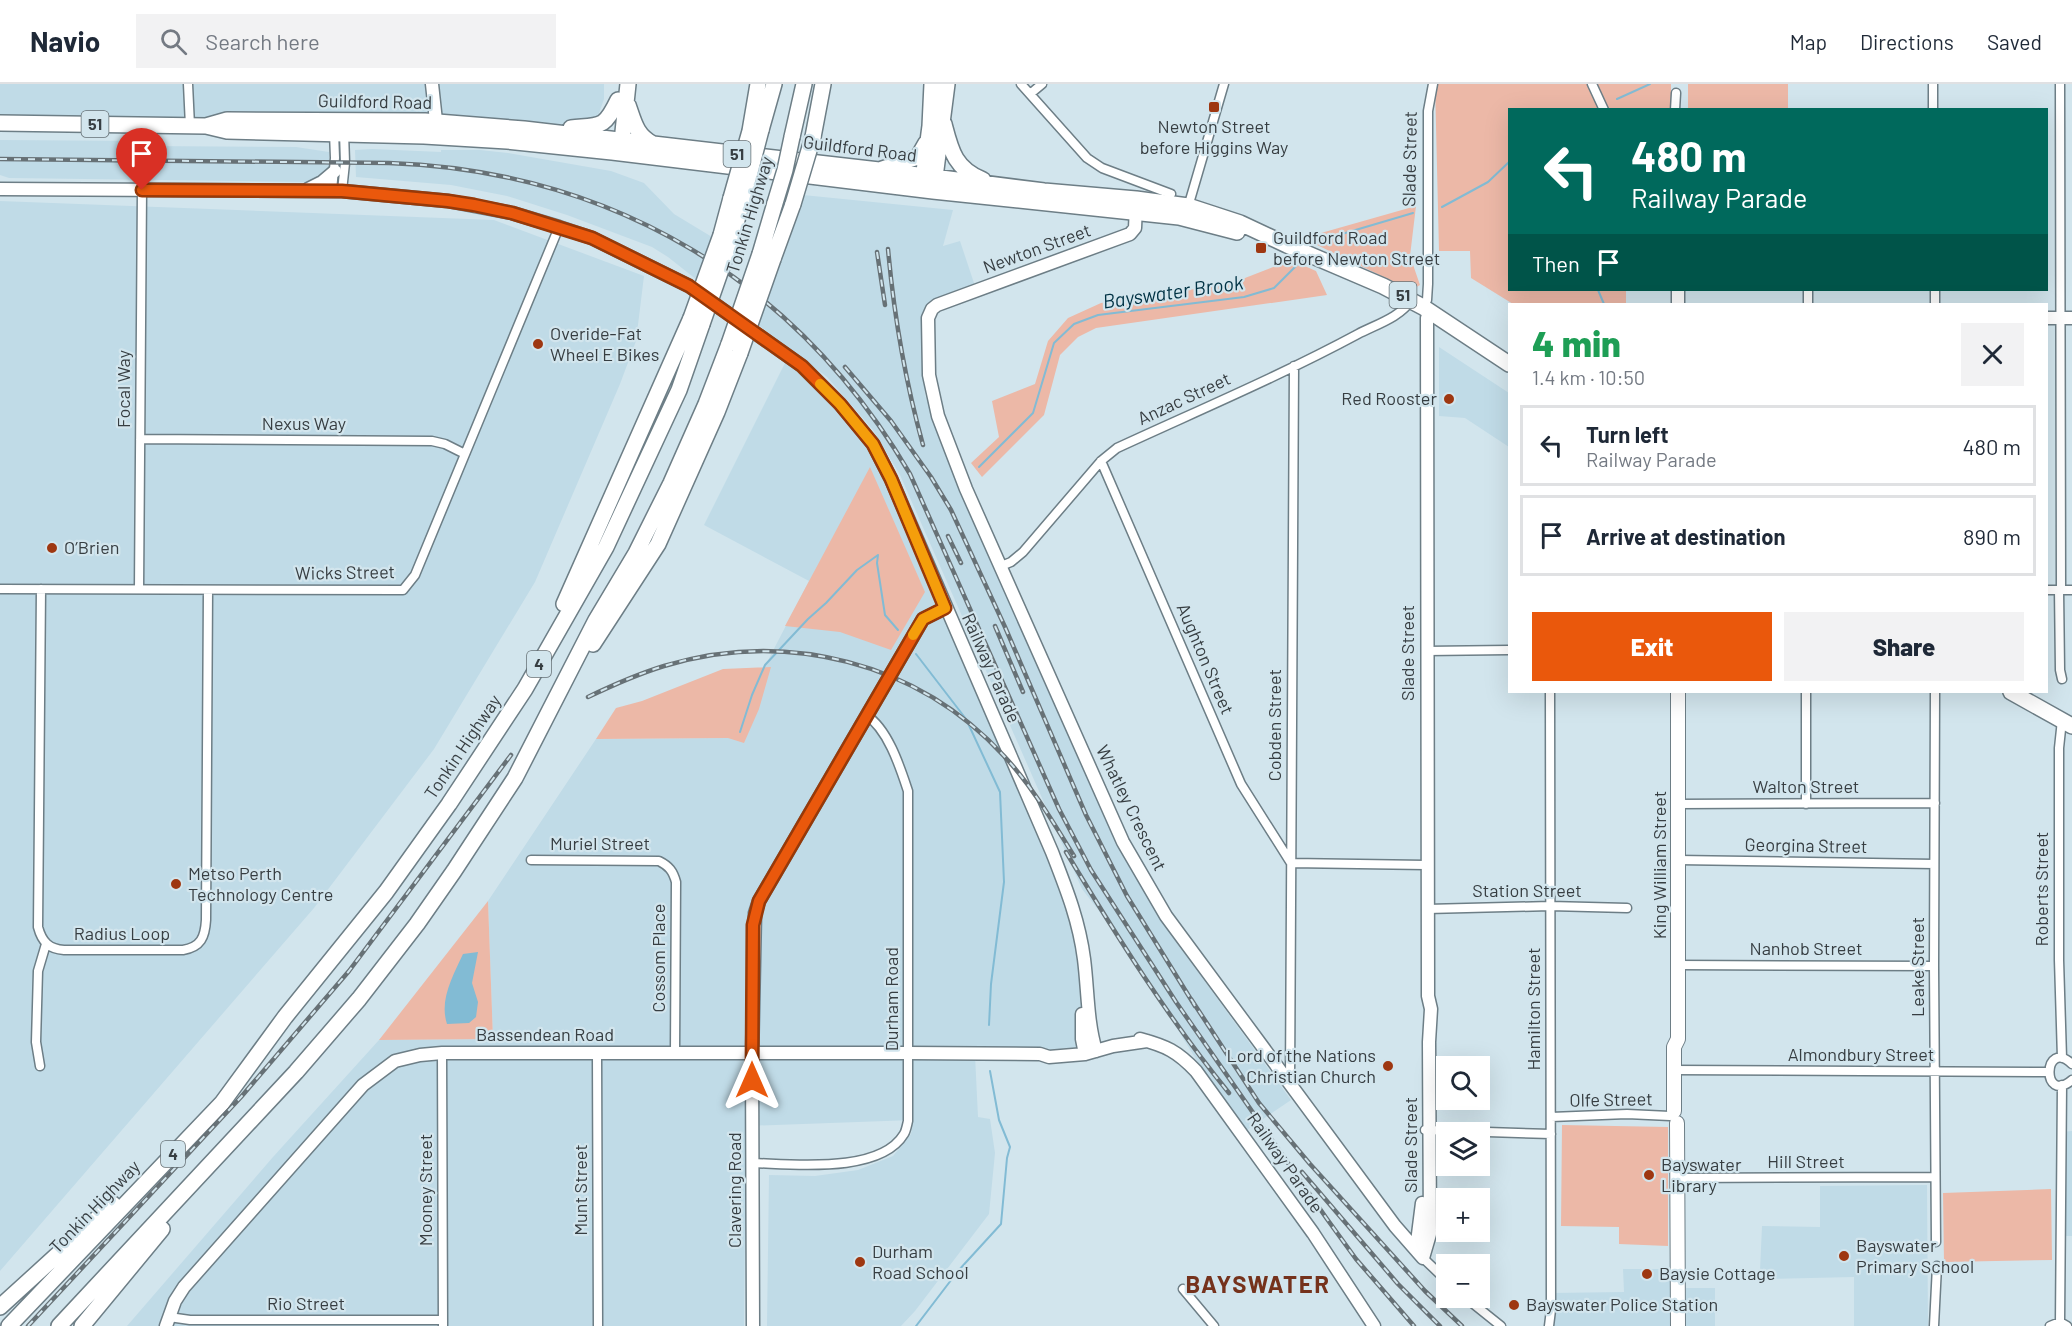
<!DOCTYPE html>
<html lang="en">
<head>
<meta charset="utf-8">
<style>
	:root { --surface:#fff; --page:#f2f2f3; --text:#1f2937; --muted:#747a83; --line:#e0e1e3; --accent:#ea580c }
	body { margin:0; font-family:Barlow,sans-serif; background:var(--page); color:var(--text); height:100vh; display:flex; flex-direction:column; font-size:22px; white-space:nowrap }
	* { box-sizing:border-box; margin:0 }
	p { font-size:20px; color:var(--muted) }
	.icon { flex:none; width:33px; height:33px; fill:none; stroke:currentColor; stroke-width:2; stroke-linecap:round; stroke-linejoin:round }
	.map { position:relative; flex:1; overflow:hidden }
	.panel { position:absolute; left:1508px; top:219px; width:540px; height:390px; display:flex; flex-direction:column; background:var(--surface); border-radius:0px; box-shadow:0 6px 24px #0002 }
	.panel>* { flex:none }
	.guide { position:absolute; left:1508px; top:24px; width:540px; height:183px; border-radius:0px; box-shadow:0 6px 24px #0002; background:#00695c; color:#fff; overflow:hidden }
	.buttons { position:absolute; left:1436px; top:972px; display:grid; gap:12px }
	.buttons a { display:grid; place-items:center; width:54px; height:54px; border-radius:0px; background:var(--surface); box-shadow:0 6px 24px #0002; font-size:30px }
	.pin { position:absolute; display:grid; place-items:center; width:51px; height:51px; color:#fff; margin:-62px -26px; border-radius:50% 50% 50% 0; rotate:-45deg; box-shadow:0 0 6px #0007 }
	.pin .icon { rotate:45deg }
	.me { position:absolute; width:66px; margin:-33px; rotate:0deg; stroke-linejoin:round; filter:drop-shadow(0 0 4px #0008) }
	.turn { display:flex; align-items:center; gap:21px; height:126px; padding:0 24px; font-size:27px }
	.turn .icon { width:78px; height:78px; stroke-width:2.5 }
	.turn b { display:block; font-size:42px; line-height:51px }
	.then { display:flex; align-items:center; height:57px; padding:0 24px; background:#0003; gap:12px; font-size:22px }
	.round { display:grid; place-items:center; flex:none; width:63px; height:63px; border-radius:0px; background:var(--page) }
	.summary { display:flex; align-items:center; justify-content:space-between; height:102px; padding:0 24px }
	h1 { font-size:36px; font-weight:800; line-height:45px; color:#1e9e55 }
	.button { display:flex; gap:12px; margin-top:auto; padding:12px 24px }
	.button a { flex:1; height:69px; border-radius:0px; background:var(--accent); color:#fff; font-size:24px; font-weight:800; line-height:69px; text-align:center }
	.button a+a { background:var(--page); color:var(--text) }
	ul { padding:0; list-style:none }
	li { display:flex; align-items:center; gap:18px; height:81px; margin:0 12px 9px; padding:0 12px; border:3px solid var(--line); border-radius:0px }
	li div { flex:1 }
	li b { display:block; font-size:22px }
	li em { font-style:normal }
	header { display:flex; align-items:center; gap:36px; box-sizing:border-box; height:84px; padding:0 30px; background:var(--surface); border-bottom:2px solid var(--line) }
	header strong { font-size:28px }
	nav { display:flex; gap:33px; margin-inline-start:auto; font-size:21px }
	.search { width:420px; height:54px; background:var(--page); display:flex; align-items:center; gap:15px; box-sizing:border-box; padding:0 21px; border-radius:0px; color:var(--muted); font-size:22px }
	.map>svg:first-child { display:block }
	.built { fill:#c0dbe7 }
	.green { fill:#ecb8a7 }
	.water { fill:#82bbd4 }
	.lines { fill:none; stroke-linecap:round; stroke-linejoin:round }
	.stream { stroke:#82bbd4; stroke-width:2 }
	.street-casing { stroke:#6d7e86; stroke-width:11 }
	.secondary-casing { stroke:#6d7e86; stroke-width:15 }
	.primary-casing { stroke:#6d7e86; stroke-width:16 }
	.highway-casing { stroke:#6d7e86; stroke-width:18 }
	.street { stroke:#fff; stroke-width:8 }
	.secondary { stroke:#fff; stroke-width:12 }
	.primary { stroke:#fff; stroke-width:14 }
	.highway { stroke:#fff; stroke-width:15 }
	.rail-casing { stroke:#677176; stroke-width:4.5 }
	.rail { stroke:#d2e5ed; stroke-width:2; stroke-dasharray:7; stroke-linecap:butt }
	.highway-bridge-casing { stroke:#6d7e86; stroke-width:18; stroke-linecap:butt }
	.highway-bridge { stroke:#fff; stroke-width:15 }
	.route-casing { stroke:#983908; stroke-width:15 }
	.route { stroke:#ea580c; stroke-width:10 }
	.slow { stroke:#f59e0b; stroke-width:10 }
	.poi-dot { fill:#9e3711; stroke:#d2e5ed; stroke-width:2 }
	.labels { text-anchor:middle; stroke-width:4.5; stroke-linejoin:round; paint-order:stroke }
	.shield { fill:#d2e5ed; stroke:#667075; stroke-width:1.5 }
	.shield-label { font-size:16px; font-weight:bold; fill:#373e42 }
	.street-label { font-size:18px; fill:#373e42; stroke:#d2e5ed }
	.poi-label { font-size:18px; fill:#373e42; stroke:#d2e5ed; text-anchor:start }
	.water-label { font-size:20px; font-style:italic; fill:#003244; stroke:#d2e5ed }
	.district-label { font-size:24px; font-weight:bold; letter-spacing:1.5px; fill:#75321c; stroke:#d2e5ed }
</style>
</head>
<body>
<header>
<strong>Navio</strong>
<div class="search"><svg class="icon" aria-label="search" viewBox="0 0 24 24"><circle cx="10" cy="10" r="6"/><path d="M15 15l6 6"/></svg>Search here</div>
<nav><a>Map</a><a>Directions</a><a>Saved</a></nav>
</header>
<div class="map">
<svg width="2072" height="1242" viewBox="0 0 2072 1242">
	<rect width="100%" height="100%" fill="#d2e5ed"/>
	<path class="built" d="M0,0h604v15l-6,17 -5,5 -49,10 -119,-10 -425,2z
		M0,56l143,1 1,5 152,1 33,5v17l-2,5 -15,8 -303,-4 -9,-3z
		M372,65l69,3v-2h39l28,3 103,18 33,12 30,31 38,23 -15,43 -29,-23 -16,-10 -85,-32 -60,-19 -56,-11 -95,-8 -1,-27z
		M793,110l160,16 -10,36 17,-5 15,45 -44,17 -10,24 4,68 31,79 74,177 87,195 57,93 117,161 -44,30 -48,-66 -75,-121 -42,-54 -182,-414 -27,-45 -46,-53 -78,-59z
		M0,117l494,19 150,56 -8,65 -16,43 -85,198 -101,167 -120,159 -314,363z
		M1439,263l70,46v54l-44,-29 -26,-2z
		M788,273l83,83 198,462 11,45 8,103 -113,5 3,62 12,2 5,34 -6,61 -74,97 -14,15h-134l2,-151 46,1 43,-6 35,-14 18,-22 2,-14 -167,6 -2,200h-617l146,-169 106,-117 114,-1 -5,-138 108,-162 132,-1 81,-157 -105,-56z
		M2072,1047v105h-11v-104z
		M1927,1101l1,141h-74v-49l-84,2v-8h-10l2,-45 58,1v-41z
		M1623,1185h48v34h14l1,-15h29v38h-166l2,-33 73,-1z"/>
	<path class="green" d="M1435,0h236v25l-162,1v180h117v14h-113l-42,-26 -1,-27h-31z
		M1688,0h100v25h-100z
		M1416,122l-6,50 10,29 -9,5 -94,-45 4,-12z
		M1291,176l25,11 11,24 -231,33 -18,9 -18,18 -16,60 -62,62 -11,-14 28,-26 -7,-36 43,-17 13,-43 20,-23 33,-15 50,-9 53,-6 41,-10z
		M870,383l55,125 -34,58 -51,-18 -55,-6z
		M771,583l-12,42 -15,34 -16,-5 -132,1 20,-31 26,-7 81,-32z
		M488,817l5,138 -114,1z
		M1562,1041l106,2v119l-49,-2v-17l-58,-1z
		M2051,1105l1,71 -108,2 -1,-69z"/>
	<path class="water" d="M478,868l-6,31 6,19 -2,15 -7,6 -22,1c-8,-24 6,-48 16,-70z"/>
	<g class="lines">
		<path class="stream" d="M1617,15l33,-15
			M1593,26l2,-1
			M1442,123l46,-25 21,-20
			M1310,158l4,-6 11,3 88,-26
			M1598,206l6,14
			M979,383l54,-54 21,-70 20,-19 24,-9 146,-18 30,-9 25,-25
			M878,471l-1,8 8,52 13,15
			M916,570l50,65 34,73 4,90 -13,102 -2,41
			M740,648l12,-37 13,-30 43,-46 18,-16 31,-33 21,-15
			M916,1242l42,-55 43,-47 6,-66 3,-11 -11,-27 -9,-49"/>
		<defs>
			<path id="street" d="M188,0l2,42
				M1021,0l66,74 15,10 69,26
				M1592,0l12,26
				M2060,0l1,506
				M1030,10l12,-10
				M1675,26l1,-17
				M1933,26v-26
				M332,107l3,-33 -1,-26
				M342,107l3,-28 -1,-31
				M1188,123l36,-123
				M1808,206v14
				M1935,220v-14
				M1423,223l4,-7 1,-16v-173l5,-27
				M140,355l292,2 13,3 20,10
				M1101,377l140,323 50,79 135,2
				M1001,482l10,-4 12,-10 78,-91 16,-13c80,-37 163,-72 241,-114 17,-9 43,-17 53,-34
				M0,505l403,1 12,-15 144,-348
				M41,505l-3,338c4,15 11,22 26,23h119c18,-3 22,-13 23,-30l2,-330
				M139,505l3,-399
				M2046,506h26
				M2059,506l1,80 2,9
				M1426,567l83,-1
				M1806,608v112
				M1935,608l-1,274 2,276
				M2062,636l-3,28v212l3,98
				M1678,720l257,-1
				M531,776l128,1c10,5 14,10 17,21l-1,170
				M1678,776l256,4
				M1427,825l123,-3 77,2
				M1678,881l256,1
				M442,969l1,273
				M597,970l1,272
				M2072,980c-29,-27 -31,42 0,16
				M40,982l-4,-24 2,-71 8,-27
				M1673,986l375,2
				M1290,998l4,-716
				M1551,1033l76,-3 43,2
				M1425,1046l126,4
				M753,1079c41,1 127,11 151,-29 2,-3 3,-9 4,-13v-330c-8,-24 -20,-62 -42,-76
				M1678,1094l257,-1
				M1423,1174l23,22
				M1183,1205l31,37
				M1466,1214l35,28
				M169,1233l21,3h253
				M2060,1238l2,-237
				M1549,1242l2,-16 -1,-618
				M1934,1242l3,-60
				M2050,1242l10,-4 7,4"/>
			<path id="secondary" d="M432,0l5,46
				M0,105l342,2 106,10 64,12 47,14 33,11 97,48 113,80 38,38 33,40 18,35 161,373c14,36 27,68 32,107 4,31 3,62 12,92
				M308,105l14,-7 13,-11
				M1136,122l-1,22 -5,6 -193,71 -5,4 -4,9 1,57 9,41 28,73 157,353 43,74 229,310 28,32
				M1678,206v14
				M2046,234h26
				M1082,930v25l3,15
				M1140,955c26,7 37,12 56,32l117,162 61,93
				M1416,1166l6,-47
				M1423,1174l7,-24 -1,-192 2,-33 -3,-13 -1,-678 3,-7
				M166,1242l9,-25 9,-14 179,-202 32,-24 25,-6 22,-2h466l132,1 9,3 36,-3 28,-8 34,-5
				M753,1242l-1,-267 3,-146 4,-12 164,-282 22,-11"/>
			<path id="primary" d="M1674,1027v-64l4,-8v-347
				M1677,1039l1,203"/>
			<path id="highway" d="M628,21c6,17 8,30 25,39
				M0,39l206,3 21,5 197,5 83,5 105,11 321,39 246,26 58,15
				M944,40c7,27 11,45 39,56
				M206,42l21,-6 198,1 99,8 355,41 165,21 92,8 52,7 52,17 47,22 96,41 40,21 86,57
				M571,44c30,-3 33,1 47,-28
				M761,46l13,-46
				M750,47l8,-47
				M792,53l12,-53
				M813,53l10,-53
				M621,67l7,-67
				M882,85l36,-12 8,-14
				M934,101l13,-101
				M922,103l8,-61 2,-42
				M721,151l10,-37
				M731,157l12,-42
				M760,170l15,-51
				M773,175l20,-55
				M564,520l127,-286
				M593,560l65,-100 59,-132 23,-59
				M2011,608l61,34
				M0,1223l113,-103
				M9,1242l213,-223 63,-86 101,-125 63,-88 76,-115 81,-142 73,-157 23,-66
				M59,1242l237,-254 63,-73 58,-75 37,-53 61,-93 81,-158 40,-67 35,-70 35,-79 23,-60
				M82,1242l80,-97"/>
		</defs>
		<use href="#street" class="street-casing"/>
		<use href="#secondary" class="secondary-casing"/>
		<use href="#primary" class="primary-casing"/>
		<use href="#highway" class="highway-casing"/>
		<use href="#street" class="street"/>
		<use href="#secondary" class="secondary"/>
		<use href="#primary" class="primary"/>
		<use href="#highway" class="highway"/>
		<defs>
			<path id="rail" d="M0,75l389,4c224,8 408,118 521,311l149,335 32,61 85,132 151,217 29,40 58,67
				M888,165c6,67 17,131 35,196
				M877,168l8,53
				M845,283l46,54 40,56 20,33 54,117 81,188 41,81 68,110
				M948,452l13,27
				M995,542l28,66
				M588,613c25,-12 50,-23 76,-31 122,-37 254,-4 340,90 28,30 49,66 70,100
				M1066,768c50,83 102,166 163,241
				M1191,915l68,104 51,61 115,127 37,35
				M1302,1088l96,112 42,42
				M28,1242l213,-229 108,-126 162,-216"/>
		</defs>
		<use href="#rail" class="rail-casing"/>
		<use href="#rail" class="rail"/>
		<defs>
			<path id="highway-bridge" d="M731,114l19,-67
				M743,115l18,-69
				M775,119l10,-33 7,-33
				M793,120l20,-67
				M691,234l30,-83
				M702,240l29,-83
				M729,260l31,-90
				M740,269l33,-94"/>
		</defs>
		<use href="#highway-bridge" class="highway-bridge-casing"/>
		<use href="#highway-bridge" class="highway-bridge"/>
	</g>
	<g class="lines">
		<defs>
			<path id="route" d="M142,106l200,1 106,10 26,4 38,8 80,25 97,48 113,80 38,38 33,40 18,35 54,129 -22,11 -164,282 -6,24 -1,155"/>
		</defs>
		<use href="#route" class="route-casing"/>
		<use href="#route" class="route"/>
		<path class="slow" d="M820,300l20,20 33,40 18,35 54,129 -22,11 -10,16"/>
	</g>
	<g class="poi-dot">
		<rect x="1208" y="17" width="12" height="12" rx="3"/>
		<rect x="1255" y="158" width="12" height="12" rx="3"/>
		<circle cx="538" cy="260" r="6"/>
		<circle cx="1449" cy="315" r="6"/>
		<circle cx="52" cy="464" r="6"/>
		<circle cx="176" cy="800" r="6"/>
		<circle cx="1388" cy="982" r="6"/>
		<circle cx="1649" cy="1091" r="6"/>
		<circle cx="1844" cy="1172" r="6"/>
		<circle cx="860" cy="1178" r="6"/>
		<circle cx="1647" cy="1190" r="6"/>
		<circle cx="1514" cy="1221" r="6"/>
	</g>
	<g class="labels">
		<g class="shield">
			<rect x="81.5" y="27" width="27" height="26" rx="4.5"/>
			<rect x="723.5" y="57" width="27" height="26" rx="4.5"/>
			<rect x="1389.5" y="198" width="27" height="26" rx="4.5"/>
			<rect x="527" y="567" width="24" height="26" rx="4.5"/>
			<rect x="161" y="1057" width="24" height="26" rx="4.5"/>
		</g>
		<g class="shield-label">
			<text x="95" y="46">51</text>
			<text x="737" y="76">51</text>
			<text x="1403" y="217">51</text>
			<text x="539" y="586">4</text>
			<text x="173" y="1076">4</text>
		</g>
		<g class="street-label">
			<text transform="translate(375 18) rotate(1)" y="6">Guildford Road</text>
			<text transform="translate(860 65) rotate(7)" y="6">Guildford Road</text>
			<text transform="translate(1410 75) rotate(-89)" y="6">Slade Street</text>
			<text transform="translate(750 131) rotate(-73)" y="6">Tonkin Highway</text>
			<text transform="translate(1037 165) rotate(-20)" y="6">Newton Street</text>
			<text transform="translate(124 305) rotate(-90)" y="6">Focal Way</text>
			<text transform="translate(1184 315) rotate(-25)" y="6">Anzac Street</text>
			<text x="304" y="346">Nexus Way</text>
			<text transform="translate(345 489) rotate(-1)" y="6">Wicks Street</text>
			<text transform="translate(1408 569) rotate(-90)" y="6">Slade Street</text>
			<text transform="translate(1205 575) rotate(67)" y="6">Aughton Street</text>
			<text transform="translate(991 584) rotate(66)" y="6">Railway Parade</text>
			<text transform="translate(1275 641) rotate(-90)" y="6">Cobden Street</text>
			<text transform="translate(463 663) rotate(-56)" y="6">Tonkin Highway</text>
			<text x="1806" y="709">Walton Street</text>
			<text transform="translate(1131 724) rotate(64)" y="6">Whatley Crescent</text>
			<text x="600" y="766">Muriel Street</text>
			<text transform="translate(1806 762) rotate(1)" y="6">Georgina Street</text>
			<text transform="translate(1660 781) rotate(-90)" y="6">King William Street</text>
			<text transform="translate(2042 805) rotate(-90)" y="6">Roberts Street</text>
			<text x="1527" y="813">Station Street</text>
			<text x="122" y="856">Radius Loop</text>
			<text x="1806" y="871">Nanhob Street</text>
			<text transform="translate(659 874) rotate(-90)" y="6">Cossom Place</text>
			<text transform="translate(1918 883) rotate(-90)" y="6">Leake Street</text>
			<text transform="translate(892 915) rotate(-90)" y="6">Durham Road</text>
			<text transform="translate(1534 925) rotate(-90)" y="6">Hamilton Street</text>
			<text x="545" y="957">Bassendean Road</text>
			<text x="1861" y="977">Almondbury Street</text>
			<text transform="translate(1611 1016) rotate(-1)" y="6">Olfe Street</text>
			<text transform="translate(1411 1061) rotate(-90)" y="6">Slade Street</text>
			<text x="1806" y="1084">Hill Street</text>
			<text transform="translate(1285 1079) rotate(55)" y="6">Railway Parade</text>
			<text transform="translate(426 1106) rotate(-90)" y="6">Mooney Street</text>
			<text transform="translate(581 1106) rotate(-90)" y="6">Munt Street</text>
			<text transform="translate(735 1106) rotate(-90)" y="6">Clavering Road</text>
			<text transform="translate(95 1123) rotate(-46)" y="6">Tonkin Highway</text>
			<text x="306" y="1226">Rio Street</text>
		</g>
		<g class="poi-label">
			<text x="1214" y="49" text-anchor="middle">Newton Street<tspan x="1214" dy="21">before Higgins Way</tspan></text>
			<text x="1273" y="160">Guildford Road<tspan x="1273" dy="21">before Newton Street</tspan></text>
			<text x="550" y="256">Overide-Fat<tspan x="550" dy="21">Wheel E Bikes</tspan></text>
			<text x="1437" y="321" text-anchor="end">Red Rooster</text>
			<text x="64" y="470">O’Brien</text>
			<text x="188" y="796">Metso Perth<tspan x="188" dy="21">Technology Centre</tspan></text>
			<text x="1376" y="978" text-anchor="end">Lord of the Nations<tspan x="1376" dy="21">Christian Church</tspan></text>
			<text x="1661" y="1087">Bayswater<tspan x="1661" dy="21">Library</tspan></text>
			<text x="1856" y="1168">Bayswater<tspan x="1856" dy="21">Primary School</tspan></text>
			<text x="872" y="1174">Durham<tspan x="872" dy="21">Road School</tspan></text>
			<text x="1659" y="1196">Baysie Cottage</text>
			<text x="1526" y="1227">Bayswater Police Station</text>
		</g>
		<g class="water-label">
			<text transform="translate(1173 208) rotate(-8)" y="7">Bayswater Brook</text>
		</g>
		<g class="district-label">
			<text x="1258" y="1209">BAYSWATER</text>
		</g>
	</g>
</svg>
<div class="buttons">
<a><svg class="icon" aria-label="search" viewBox="0 0 24 24"><circle cx="10" cy="10" r="6"/><path d="M15 15l6 6"/></svg></a>
<a><svg class="icon" aria-label="layers" viewBox="0 0 24 24"><path d="M12 4l9 5-9 5-9-5zM3 14l9 5 9-5"/></svg></a>
<a>+</a>
<a>−</a>
</div>
<div class="pin" style="left:142px;top:106px;background:#d93025"><svg class="icon" aria-label="arrive" viewBox="0 0 24 24"><path d="M6 21V4h12l-3 4 3 4H6"/></svg></div>
<svg class="me" style="left:752px;top:996px" viewBox="-20 -20 40 40"><path d="M0-17L14 15 0 8-14 15z" fill="#ea580c" stroke="#fff" stroke-width="4"/></svg>
<div class="guide">
<div class="turn"><svg class="icon" aria-label="left" viewBox="0 0 24 24"><path d="M17 20v-9H6M10 6l-5 5 5 5"/></svg><div><b>480 m</b>Railway Parade</div></div>
<div class="then">Then<svg class="icon" aria-label="arrive" viewBox="0 0 24 24"><path d="M6 21V4h12l-3 4 3 4H6"/></svg></div>
</div>
<section class="panel">
<div class="summary"><div><h1>4 min</h1><p>1.4 km · 10:50</p></div><a class="round"><svg class="icon" aria-label="close" viewBox="0 0 24 24"><path d="M6 6l12 12M18 6L6 18"/></svg></a></div>
<ul>
<li><svg class="icon" aria-label="left" viewBox="0 0 24 24"><path d="M17 20v-9H6M10 6l-5 5 5 5"/></svg><div><b>Turn left</b><p>Railway Parade</p></div><em>480 m</em></li>
<li><svg class="icon" aria-label="arrive" viewBox="0 0 24 24"><path d="M6 21V4h12l-3 4 3 4H6"/></svg><div><b>Arrive at destination</b></div><em>890 m</em></li>
</ul>
<div class="button"><a>Exit</a><a>Share</a></div>
</section>
</div>
</body>
</html>
